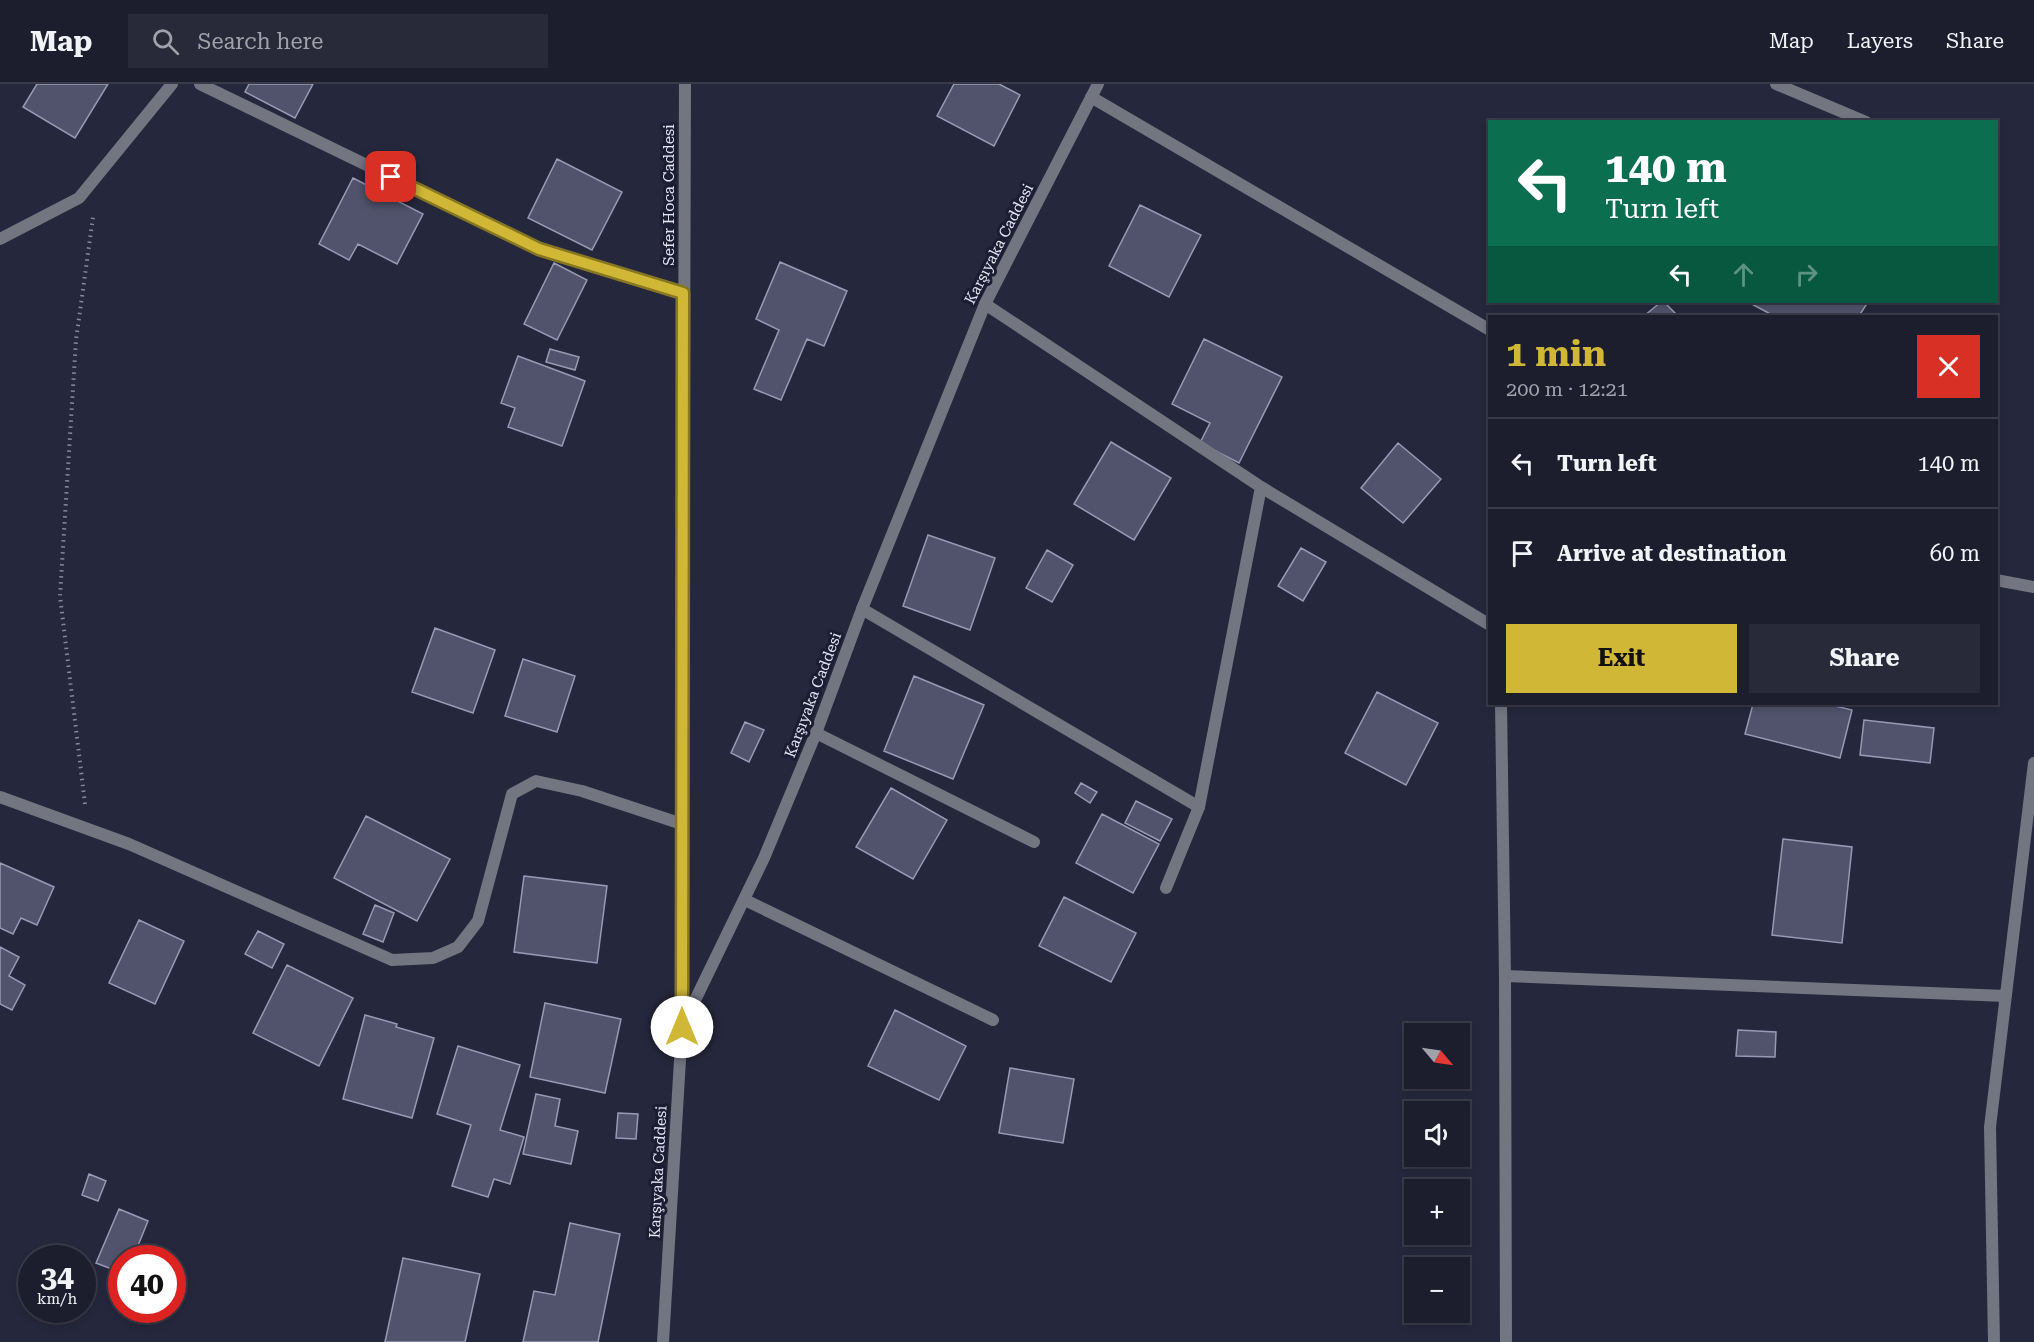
<!DOCTYPE html>
<html lang="en">
<head>
<meta charset="utf-8">
<style>
	:root { --surface:#1c1d2d; --page:#292a39; --text:#f1f3f6; --muted:#a0a2aa; --line:#3a3b49; --accent:#d0b736 }
	body { margin:0; font-family:"Roboto Serif",serif; background:var(--page); color:var(--text); height:100vh; display:flex; flex-direction:column; font-size:22px; white-space:nowrap }
	* { box-sizing:border-box; margin:0 }
	p { font-size:20px; color:var(--muted) }
	.icon { flex:none; width:33px; height:33px; fill:none; stroke:currentColor; stroke-width:2; stroke-linecap:round; stroke-linejoin:round }
	.map { position:relative; flex:1; overflow:hidden }
	.drawer { position:absolute; left:1488px; top:231px; width:510px; height:390px; display:flex; flex-direction:column; background:var(--surface); border-radius:0px; box-shadow:0 3px 9px #0003,0 0 0 2px var(--line) }
	.drawer>* { flex:none }
	.hud { position:absolute; left:1488px; top:36px; width:510px; height:183px; border-radius:0px; box-shadow:0 3px 9px #0003,0 0 0 2px var(--line); background:#0b6e4f; color:#fff; overflow:hidden }
	.needle { width:39px; rotate:119deg }
	.buttons { position:absolute; left:1404px; top:939px; display:grid; gap:12px }
	.buttons a { display:grid; place-items:center; width:66px; height:66px; border-radius:0px; background:var(--surface); box-shadow:0 3px 9px #0003,0 0 0 2px var(--line); font-size:30px }
	.speed { position:absolute; left:18px; top:1161px; display:flex; gap:12px; font-size:30px; font-weight:700; text-align:center }
	.speed>* { display:grid; place-content:center; width:78px; height:78px; border-radius:50%; background:var(--surface); box-shadow:0 3px 9px #0003,0 0 0 2px var(--line); line-height:1 }
	.speed small { font-size:15px; font-weight:400 }
	.speed .limit { border:9px solid #d22; background:#fff; color:#111 }
	.pin { position:absolute; display:grid; place-items:center; width:51px; height:51px; color:#fff; margin:-26px; border-radius:12px; box-shadow:0 3px 9px #0006 }
	.me { position:absolute; width:66px; margin:-33px; rotate:0deg; stroke-linejoin:round; filter:drop-shadow(0 0 4px #0008) }
	.turn { display:flex; align-items:center; gap:21px; height:126px; padding:0 18px; font-size:27px }
	.turn .icon { width:78px; height:78px; stroke-width:2.5 }
	.turn b { display:block; font-size:42px; line-height:51px }
	.lanes { display:flex; align-items:center; height:57px; padding:0 18px; background:#0003; justify-content:center; gap:30px; direction:ltr }
	.lanes .off { opacity:.35 }
	.round { display:grid; place-items:center; flex:none; width:63px; height:63px; border-radius:0px; background:var(--page) }
	.head { display:flex; align-items:center; justify-content:space-between; height:102px; padding:0 18px }
	h1 { font-size:36px; font-weight:700; line-height:45px; color:var(--accent) }
	.cta { display:flex; gap:12px; margin-top:auto; padding:12px 18px }
	.cta a { flex:1; height:69px; border-radius:0px; background:var(--accent); color:#111; font-size:24px; font-weight:700; line-height:69px; text-align:center }
	.cta a+a { background:var(--page); color:var(--text) }
	ul { padding:0; list-style:none }
	li { display:flex; align-items:center; gap:18px; height:90px; padding:0 18px; border-top:2px solid var(--line) }
	li div { flex:1 }
	li b { display:block; font-size:22px }
	li em { font-style:normal }
	header { display:flex; align-items:center; gap:36px; box-sizing:border-box; height:84px; padding:0 30px; background:var(--surface); border-bottom:2px solid var(--line) }
	header strong { font-size:28px }
	nav { display:flex; gap:33px; margin-inline-start:auto; font-size:21px }
	.search { width:420px; height:54px; background:var(--page); display:flex; align-items:center; gap:15px; box-sizing:border-box; padding:0 21px; border-radius:0px; color:var(--muted); font-size:22px }
	.map>svg:first-child { display:block }
	.building { fill:#51536c; stroke:#979ab5; stroke-width:1.5 }
	.lines { fill:none; stroke-linecap:round; stroke-linejoin:round }
	.path { stroke:#86889a; stroke-width:4; stroke-dasharray:1.5 4.5; stroke-linecap:butt }
	.service { stroke:#737580; stroke-width:12 }
	.minor { stroke:#737580; stroke-width:12 }
	.tertiary { stroke:#737580; stroke-width:12 }
	.route-casing { stroke:#877723; stroke-width:15 }
	.route { stroke:#d0b736; stroke-width:10 }
	.labels { text-anchor:middle; stroke-width:6; stroke-linejoin:round; paint-order:stroke }
	.street-label { font-size:15px; fill:#e4e6f4; stroke:#1c1d32 }
</style>
</head>
<body>
<header>
<strong>Map</strong>
<div class="search"><svg class="icon" aria-label="search" viewBox="0 0 24 24"><circle cx="10" cy="10" r="6"/><path d="M15 15l6 6"/></svg>Search here</div>
<nav><a>Map</a><a>Layers</a><a>Share</a></nav>
</header>
<div class="map">
<svg width="2034" height="1258" viewBox="0 0 2034 1258">
	<rect width="100%" height="100%" fill="#25273c"/>
	<path class="building" d="M37,0h71l-33,54 -52,-31z
		M249,0h64l-18,34 -50,-26z
		M954,0h45l21,11 -26,51 -57,-30z
		M557,75l65,33 -30,58 -64,-32z
		M353,94l70,36 -26,50 -39,-20 -9,16 -30,-16z
		M1140,121l61,30 -32,62 -60,-31z
		M780,178l67,29 -23,55 -17,-7 -26,61 -27,-11 25,-59 -23,-11z
		M554,179l33,17 -30,60 -33,-16z
		M1661,218h3l14,14h-34z
		M1748,218h120l-9,14h-85z
		M1204,255l78,38 -43,86 -39,-20 10,-20 -38,-19z
		M550,265l29,8 -4,13 -29,-8z
		M518,272l67,25 -23,65 -54,-19 7,-19 -14,-5z
		M1111,358l60,36 -37,62 -60,-36z
		M1398,359l43,36 -38,44 -42,-35z
		M928,451l67,23 -25,72 -67,-24z
		M1301,464l25,14 -23,39 -25,-15z
		M1047,466l26,15 -21,37 -26,-14z
		M435,544l60,22 -22,63 -61,-21z
		M523,575l52,17 -18,56 -52,-16z
		M914,592l70,29 -31,74 -69,-28z
		M1377,608l61,31 -32,62 -61,-32z
		M1753,620h74l25,6 -12,48 -95,-24z
		M1864,636l70,8 -4,35 -70,-8z
		M745,638l19,8 -15,32 -18,-9z
		M1081,699l16,9 -7,11 -15,-10z
		M891,704l56,32 -34,59 -57,-32z
		M1136,717l36,18 -12,22 -35,-18z
		M1102,730l57,30 -26,49 -57,-30z
		M366,732l84,43 -33,62 -83,-43z
		M1783,755l69,8 -10,96 -70,-8z
		M0,779l54,24 -17,38 -16,-7 -8,16 -13,-6z
		M524,792l83,10 -10,77 -83,-11z
		M1064,813l72,36 -25,49 -72,-36z
		M375,821l19,8 -11,29 -20,-8z
		M139,836l45,21 -29,63 -46,-21z
		M258,847l26,13 -12,24 -27,-14z
		M0,863l19,10 -10,19 16,9 -13,25 -12,-6z
		M287,881l66,33 -34,68 -66,-33z
		M545,919l76,16 -16,74 -75,-16z
		M895,926l71,36 -27,54 -71,-34z
		M365,931l32,9 -1,3 38,11 -22,80 -69,-19z
		M1738,946l38,2 -1,25 -39,-1z
		M458,962l62,19 -20,65 24,7 -14,47 -16,-5 -6,18 -36,-11 19,-61 -34,-11z
		M1010,984l64,11 -11,64 -64,-10z
		M536,1010l24,5 -5,27 23,5 -7,33 -48,-10z
		M618,1029l20,1 -2,25 -20,-1z
		M89,1090l17,7 -8,20 -16,-6z
		M119,1125l29,12 -15,37h-11v15l-26,-10z
		M570,1139l50,11 -22,108h-75l11,-51 21,4z
		M403,1174l77,16 -15,68h-80z"/>
	<g class="lines">
		<path class="path" d="M85,720l-25,-208 16,-256 17,-123"/>
		<path class="service" d="M1996,496l38,7
			M1501,620l4,272
			M1166,804l33,-81"/>
		<path class="minor" d="M200,0l339,165 144,44
			M1776,0l90,38
			M1091,13l399,233
			M0,155l79,-41 93,-114
			M985,220l276,183 229,138
			M862,525l337,198 62,-320
			M816,649l218,109
			M0,713l129,47 263,116 41,-2 25,-11 20,-26 34,-127 24,-13 46,10 100,33
			M745,816l248,120
			M1506,1258l-1,-366 501,20
			M1994,1258l-4,-215 44,-364"/>
		<path class="tertiary" d="M682,938l3,-938
			M663,1258l19,-315 82,-169 52,-125 46,-124 123,-305 113,-220"/>
	</g>
	<g class="lines">
		<defs>
			<path id="route" d="M391,93l148,72 144,44 -1,734"/>
		</defs>
		<use href="#route" class="route-casing"/>
		<use href="#route" class="route"/>
	</g>
	<g class="labels">
		<g class="street-label">
			<text transform="translate(669 111) rotate(-90)" y="5">Sefer Hoca Caddesi</text>
			<text transform="translate(999 160) rotate(-63)" y="5">Karşıyaka Caddesi</text>
			<text transform="translate(813 611) rotate(-69)" y="5">Karşıyaka Caddesi</text>
			<text transform="translate(658 1088) rotate(-87)" y="5">Karşıyaka Caddesi</text>
		</g>
	</g>
</svg>
<div class="buttons">
<a><svg class="needle" viewBox="-14 -14 28 28"><path d="M0-13l5 13h-10z" fill="#e53935"/><path d="M0 13l5-13h-10z" fill="#a0a2aa"/></svg></a>
<a><svg class="icon" aria-label="sound" viewBox="0 0 24 24"><path d="M4 9h4l5-4v14l-5-4H4zM17 9q2 3 0 6"/></svg></a>
<a>+</a>
<a>−</a>
</div>
<div class="speed"><div>34<small>km/h</small></div><div class="limit">40</div></div>
<div class="pin" style="left:391px;top:93px;background:#d93025"><svg class="icon" aria-label="arrive" viewBox="0 0 24 24"><path d="M6 21V4h12l-3 4 3 4H6"/></svg></div>
<svg class="me" style="left:682px;top:943px" viewBox="-20 -20 40 40"><circle r="19" fill="#fff"/><path d="M0-13L10 11 0 6-10 11z" fill="#d0b736"/></svg>
<div class="hud">
<div class="turn"><svg class="icon" aria-label="left" viewBox="0 0 24 24"><path d="M17 20v-9H6M10 6l-5 5 5 5"/></svg><div><b>140 m</b>Turn left</div></div>
<div class="lanes"><svg class="icon" aria-label="left" viewBox="0 0 24 24"><path d="M17 20v-9H6M10 6l-5 5 5 5"/></svg><svg class="icon off" aria-label="ahead" viewBox="0 0 24 24"><path d="M12 20V5M6 11l6-6 6 6"/></svg><svg class="icon off" aria-label="right" viewBox="0 0 24 24"><path d="M7 20v-9h11M14 6l5 5-5 5"/></svg></div>
</div>
<section class="drawer">
<div class="head"><div><h1>1 min</h1><p>200 m · 12:21</p></div><a class="round" style="background:#d93025;color:#fff"><svg class="icon" aria-label="close" viewBox="0 0 24 24"><path d="M6 6l12 12M18 6L6 18"/></svg></a></div>
<ul>
<li><svg class="icon" aria-label="left" viewBox="0 0 24 24"><path d="M17 20v-9H6M10 6l-5 5 5 5"/></svg><div><b>Turn left</b></div><em>140 m</em></li>
<li><svg class="icon" aria-label="arrive" viewBox="0 0 24 24"><path d="M6 21V4h12l-3 4 3 4H6"/></svg><div><b>Arrive at destination</b></div><em>60 m</em></li>
</ul>
<div class="cta"><a>Exit</a><a>Share</a></div>
</section>
</div>
</body>
</html>
